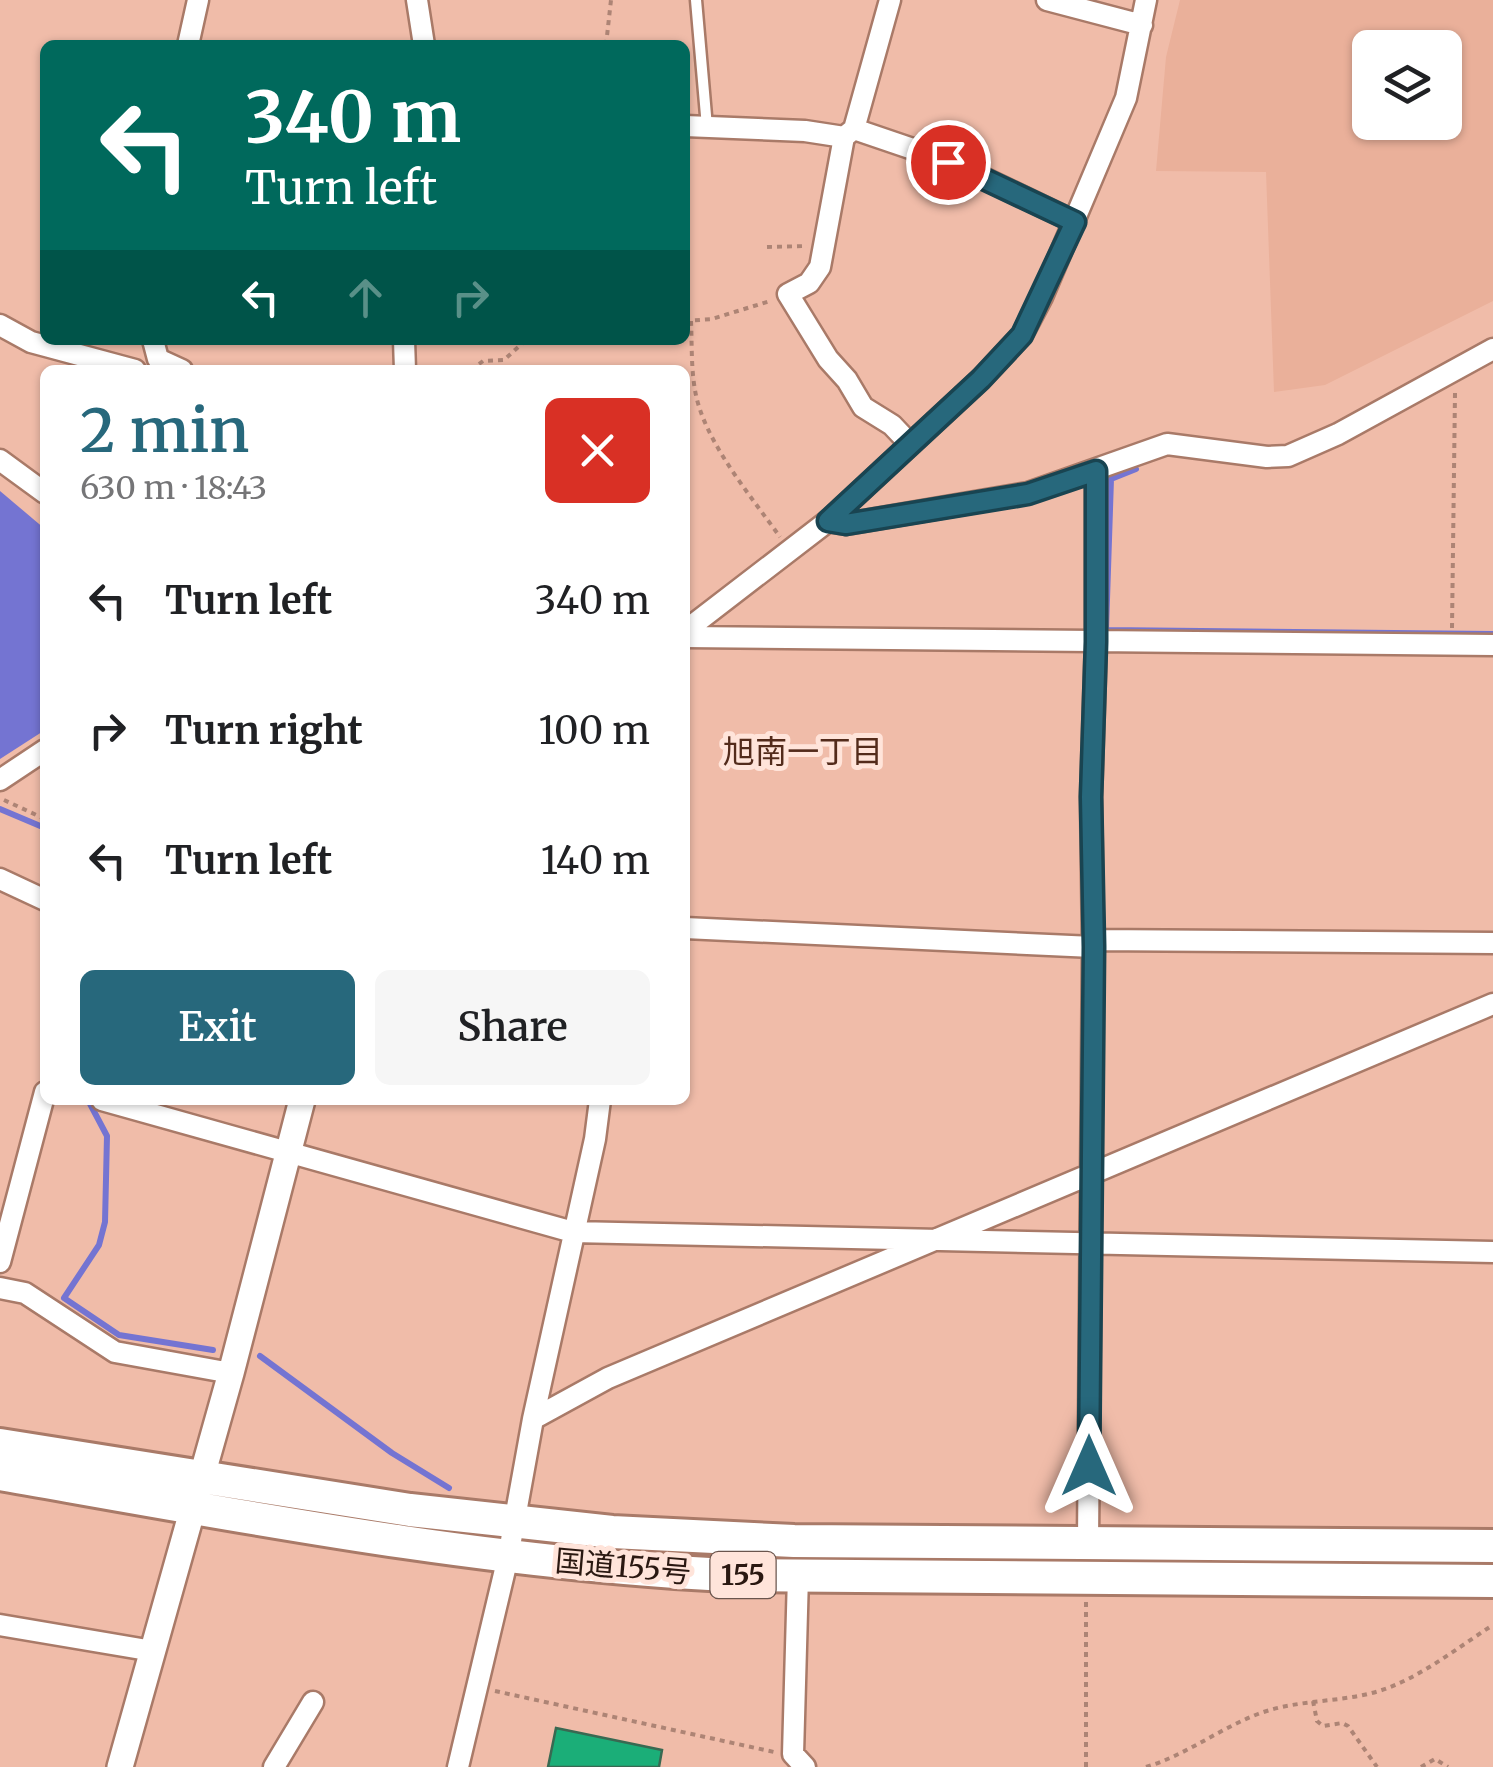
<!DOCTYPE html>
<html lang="en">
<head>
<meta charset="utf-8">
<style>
	:root { --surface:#fff; --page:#f6f6f6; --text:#202124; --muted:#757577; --accent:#27687c }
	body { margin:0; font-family:Merriweather,"Noto Sans JP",serif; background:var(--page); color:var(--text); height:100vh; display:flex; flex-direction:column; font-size:38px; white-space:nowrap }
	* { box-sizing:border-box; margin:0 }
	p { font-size:32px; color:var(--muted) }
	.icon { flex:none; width:55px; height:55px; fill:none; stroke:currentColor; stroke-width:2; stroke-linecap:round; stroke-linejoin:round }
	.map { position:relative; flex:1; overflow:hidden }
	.panel { position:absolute; left:40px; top:365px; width:650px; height:740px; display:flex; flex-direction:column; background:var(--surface); border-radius:15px; box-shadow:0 2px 8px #0004 }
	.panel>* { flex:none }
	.top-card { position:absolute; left:40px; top:40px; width:650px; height:305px; border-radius:15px; box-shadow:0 2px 8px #0004; background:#00695c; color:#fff; overflow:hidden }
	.controls { position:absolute; left:1352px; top:30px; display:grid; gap:20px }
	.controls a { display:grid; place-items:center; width:110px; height:110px; border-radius:15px; background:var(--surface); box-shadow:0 2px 8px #0004; font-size:50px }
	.pin { position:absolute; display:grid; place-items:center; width:85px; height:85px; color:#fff; margin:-42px; border:5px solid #fff; border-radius:50%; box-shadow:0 2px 10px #0007 }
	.me { position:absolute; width:110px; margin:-55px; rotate:0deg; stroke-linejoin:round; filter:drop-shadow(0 0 8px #0008) }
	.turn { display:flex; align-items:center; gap:35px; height:210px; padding:0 40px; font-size:45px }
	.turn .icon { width:130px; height:130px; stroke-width:2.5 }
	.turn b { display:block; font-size:70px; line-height:85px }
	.lanes { display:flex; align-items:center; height:95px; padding:0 40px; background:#0003; justify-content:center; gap:50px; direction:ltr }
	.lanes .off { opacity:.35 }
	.round { display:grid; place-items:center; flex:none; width:105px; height:105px; border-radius:15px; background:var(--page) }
	.summary { display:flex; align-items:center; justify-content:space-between; height:170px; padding:0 40px }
	h1 { font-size:60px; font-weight:600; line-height:75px; color:var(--accent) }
	.action { display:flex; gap:20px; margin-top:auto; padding:20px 40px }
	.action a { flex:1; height:115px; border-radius:15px; background:var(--accent); color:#fff; font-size:40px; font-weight:600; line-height:115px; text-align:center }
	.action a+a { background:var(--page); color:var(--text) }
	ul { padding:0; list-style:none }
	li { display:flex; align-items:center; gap:30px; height:130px; padding:0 40px }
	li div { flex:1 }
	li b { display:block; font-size:38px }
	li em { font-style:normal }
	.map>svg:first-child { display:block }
	.built { fill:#eab09a; fill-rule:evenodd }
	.water { fill:#7474d2 }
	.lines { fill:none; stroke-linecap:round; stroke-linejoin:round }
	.stream { stroke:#7474d2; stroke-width:6 }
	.building { fill:#1bae78; stroke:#396952; stroke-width:2.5 }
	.service-casing { stroke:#a97a68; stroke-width:15 }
	.minor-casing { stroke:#a97a68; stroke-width:25 }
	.tertiary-casing { stroke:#a97a68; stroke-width:30 }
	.trunk-casing { stroke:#a97a68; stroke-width:38 }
	.path { stroke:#ad8475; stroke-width:4; stroke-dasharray:5 5; stroke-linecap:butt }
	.service { stroke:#fff; stroke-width:10 }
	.minor { stroke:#fff; stroke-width:20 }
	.tertiary { stroke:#fff; stroke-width:25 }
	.trunk { stroke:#fff; stroke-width:32 }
	.route-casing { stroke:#194451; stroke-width:25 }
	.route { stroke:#27687c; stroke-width:18 }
	.labels { text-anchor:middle; stroke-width:10; stroke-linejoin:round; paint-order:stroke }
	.shield { fill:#ffe4da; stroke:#6a554d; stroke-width:2.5 }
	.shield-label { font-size:28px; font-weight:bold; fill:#2a1811 }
	.street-label { font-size:30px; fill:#2a1811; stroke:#ffe4da }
	.neighbourhood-label { font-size:32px; fill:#532b1b; stroke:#ffe4da }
</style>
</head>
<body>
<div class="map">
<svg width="1493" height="1767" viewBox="0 0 1493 1767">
	<rect width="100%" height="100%" fill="#f0bca9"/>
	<path class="built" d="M1180,0h313v301l-168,84 -51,7 -8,-220 -110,-1 10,-114zM1370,48h75v74h-75z"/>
	<path class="water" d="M0,491l45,38v201l-45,29z"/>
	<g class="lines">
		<path class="stream" d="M1136,469l-25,10 -5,151 387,4
			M0,809l45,19
			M88,1100l19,36 -2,86 -6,23 -35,53 55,37 94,15
			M260,1356l132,97 57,35
			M928,1558l565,5"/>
	</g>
	<path class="building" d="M556,1728l106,22 -3,17h-111z"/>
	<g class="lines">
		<defs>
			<path id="service" d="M696,0l11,127"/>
			<path id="minor" d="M417,0l7,45
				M1047,0l95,25
				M188,45l10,-45
				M685,126l120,5 39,6 10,-8 36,-129
				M854,129l94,32 127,61
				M844,137l-24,130 -11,16 -21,11 40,65 19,21 16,27 29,18 18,19
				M0,325l31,17 104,28
				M153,340l5,19
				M404,340l1,30
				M158,359l24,11
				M0,460l45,33
				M828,521l18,3 182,-31 139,-49 100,13 21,-1 50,-22 155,-85
				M685,631l143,-110 153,-142 41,-44 20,-38 84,-199 20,-98
				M685,637l808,8
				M0,780l45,-30
				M0,879l45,21
				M685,928l408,19
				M1093,940l400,3
				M102,1100l471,132 920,20
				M0,1262l45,-170
				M0,1288l25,5 90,59 116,21
				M533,1419l75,-41 885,-374
				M1088,1541l5,-594 -2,-150 5,-156v-170
				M798,1576l-5,178 12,13
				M0,1625l153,26
				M274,1767l39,-65
				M458,1767l50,-210 25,-138 62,-280 5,-39"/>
			<path id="tertiary" d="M120,1767l111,-394 71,-273"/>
			<path id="trunk" d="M0,1445l410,65 202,22 182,9 699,5
				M0,1474c240,42 482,89 726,101l767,6"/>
		</defs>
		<use href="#service" class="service-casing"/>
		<use href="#minor" class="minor-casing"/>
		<use href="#tertiary" class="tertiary-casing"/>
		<use href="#trunk" class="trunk-casing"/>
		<path class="path" d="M606,45l5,-45
			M767,247l40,-1
			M685,321l27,-2 58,-18
			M691,321c1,22 0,47 4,69 8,50 56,106 85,147
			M471,370l12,-9 21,-1 22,-20
			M1452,628l3,-235
			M4,800l41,19
			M1086,1602v165
			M495,1691l279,61
			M1313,1701l4,20 6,5 19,-3 6,3 29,41
			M1146,1767c40,-12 73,-38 112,-53 39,-15 82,-11 121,-23 41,-13 78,-43 114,-66
			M1421,1767l14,-8 13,8"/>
		<use href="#service" class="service"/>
		<use href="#minor" class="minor"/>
		<use href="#tertiary" class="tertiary"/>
		<use href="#trunk" class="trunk"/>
	</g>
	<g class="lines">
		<defs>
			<path id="route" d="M948,162l127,60 -53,113 -41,44 -153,142 18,3 182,-30 68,-23v171l-5,155 3,150 -5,519"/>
		</defs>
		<use href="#route" class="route-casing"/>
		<use href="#route" class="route"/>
	</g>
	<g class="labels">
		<rect class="shield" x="710.5" y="1552" width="65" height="46" rx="8"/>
		<g class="shield-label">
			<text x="743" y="1585">155</text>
		</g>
		<g class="street-label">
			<text transform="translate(623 1567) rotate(5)" y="10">国道155号</text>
		</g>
		<g class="neighbourhood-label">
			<text x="803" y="763">旭南一丁目</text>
		</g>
	</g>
</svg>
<div class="controls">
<a><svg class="icon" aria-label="layers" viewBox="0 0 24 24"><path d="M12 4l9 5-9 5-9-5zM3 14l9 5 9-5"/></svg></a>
</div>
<div class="pin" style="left:948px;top:162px;background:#d93025"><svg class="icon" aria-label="arrive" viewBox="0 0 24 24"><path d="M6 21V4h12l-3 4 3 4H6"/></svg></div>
<svg class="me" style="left:1089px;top:1466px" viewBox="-20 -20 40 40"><path d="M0-17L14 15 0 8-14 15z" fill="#27687c" stroke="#fff" stroke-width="4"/></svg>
<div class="top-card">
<div class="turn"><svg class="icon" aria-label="left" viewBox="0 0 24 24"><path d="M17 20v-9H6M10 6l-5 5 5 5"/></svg><div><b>340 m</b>Turn left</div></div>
<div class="lanes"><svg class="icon" aria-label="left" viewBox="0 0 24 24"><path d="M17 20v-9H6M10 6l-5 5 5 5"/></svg><svg class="icon off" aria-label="ahead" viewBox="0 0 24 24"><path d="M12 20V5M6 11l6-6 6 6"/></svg><svg class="icon off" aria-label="right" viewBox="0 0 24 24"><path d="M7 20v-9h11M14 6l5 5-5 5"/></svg></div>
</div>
<section class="panel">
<div class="summary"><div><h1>2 min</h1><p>630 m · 18:43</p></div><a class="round" style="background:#d93025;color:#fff"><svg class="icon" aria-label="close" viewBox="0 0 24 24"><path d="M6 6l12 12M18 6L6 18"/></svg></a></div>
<ul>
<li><svg class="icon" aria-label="left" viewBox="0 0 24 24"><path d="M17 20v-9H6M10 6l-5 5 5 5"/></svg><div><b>Turn left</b></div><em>340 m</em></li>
<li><svg class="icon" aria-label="right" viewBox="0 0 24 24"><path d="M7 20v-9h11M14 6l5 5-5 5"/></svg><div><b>Turn right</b></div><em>100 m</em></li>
<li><svg class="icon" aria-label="left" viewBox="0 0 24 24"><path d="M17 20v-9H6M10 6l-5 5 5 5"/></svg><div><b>Turn left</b></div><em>140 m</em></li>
</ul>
<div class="action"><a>Exit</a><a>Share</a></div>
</section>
</div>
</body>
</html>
